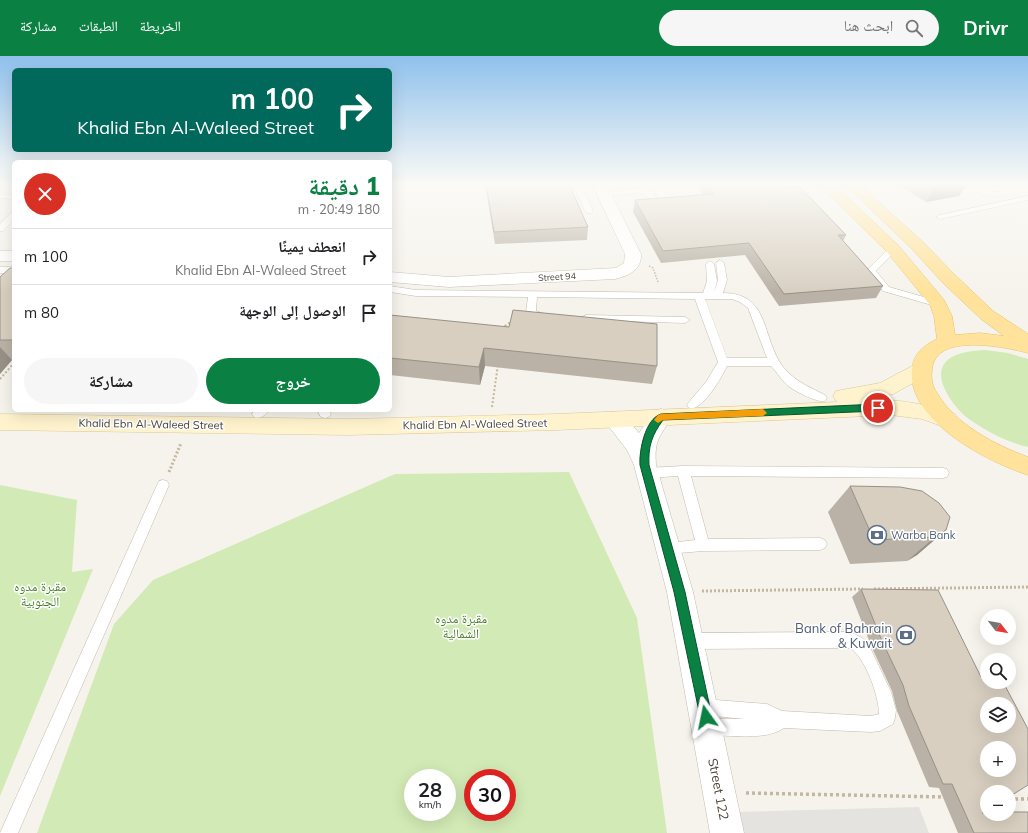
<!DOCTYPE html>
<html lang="ar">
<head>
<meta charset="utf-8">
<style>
	:root { --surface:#fff; --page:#f6f6f6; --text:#202124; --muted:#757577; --line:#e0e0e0; --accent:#0b8043 }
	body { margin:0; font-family:Mulish,"Noto Naskh Arabic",sans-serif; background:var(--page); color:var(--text); direction:rtl; height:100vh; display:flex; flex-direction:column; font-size:15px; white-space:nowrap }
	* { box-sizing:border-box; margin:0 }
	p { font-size:13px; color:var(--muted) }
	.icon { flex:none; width:22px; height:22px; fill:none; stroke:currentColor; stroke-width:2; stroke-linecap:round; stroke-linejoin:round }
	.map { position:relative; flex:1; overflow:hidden; direction:ltr }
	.side { position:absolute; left:12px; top:104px; width:380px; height:252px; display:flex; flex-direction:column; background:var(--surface); border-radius:6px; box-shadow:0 4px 16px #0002; direction:rtl }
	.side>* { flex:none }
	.banner { position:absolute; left:12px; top:12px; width:380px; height:84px; border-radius:6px; box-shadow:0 4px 16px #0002; direction:rtl; background:#00695c; color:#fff; overflow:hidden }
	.needle { width:26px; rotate:121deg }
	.fabs { position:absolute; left:980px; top:553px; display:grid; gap:8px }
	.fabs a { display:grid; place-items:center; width:36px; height:36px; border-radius:50%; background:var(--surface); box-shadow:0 4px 16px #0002; font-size:20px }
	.speed { position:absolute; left:404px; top:713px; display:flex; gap:8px; font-size:20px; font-weight:700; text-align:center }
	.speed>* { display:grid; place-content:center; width:52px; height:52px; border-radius:50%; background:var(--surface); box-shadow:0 4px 16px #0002; line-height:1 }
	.speed small { font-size:10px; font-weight:400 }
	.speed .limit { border:6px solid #d22; background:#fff; color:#111 }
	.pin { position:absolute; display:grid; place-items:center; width:34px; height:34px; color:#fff; margin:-17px; border:2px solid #fff; border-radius:50%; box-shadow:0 1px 4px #0007 }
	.me { position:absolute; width:44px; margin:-22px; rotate:348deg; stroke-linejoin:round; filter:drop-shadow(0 0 3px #0008) }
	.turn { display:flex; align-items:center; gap:14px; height:84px; padding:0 12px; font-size:18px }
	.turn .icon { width:52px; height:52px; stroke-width:2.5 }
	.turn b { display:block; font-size:28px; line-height:34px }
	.round { display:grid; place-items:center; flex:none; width:42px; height:42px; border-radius:21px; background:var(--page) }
	.head { display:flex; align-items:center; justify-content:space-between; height:68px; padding:0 12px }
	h1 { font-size:24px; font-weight:800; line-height:30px; color:var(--accent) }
	.action { display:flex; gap:8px; margin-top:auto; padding:8px 12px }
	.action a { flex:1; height:46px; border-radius:24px; background:var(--accent); color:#fff; font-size:16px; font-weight:800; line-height:46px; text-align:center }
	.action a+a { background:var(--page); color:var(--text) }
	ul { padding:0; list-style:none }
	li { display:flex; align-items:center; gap:12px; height:56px; padding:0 12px; border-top:1px solid var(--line) }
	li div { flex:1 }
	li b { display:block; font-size:15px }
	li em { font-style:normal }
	header { display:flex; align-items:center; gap:24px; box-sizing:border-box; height:56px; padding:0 20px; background:var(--accent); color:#fff }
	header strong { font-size:19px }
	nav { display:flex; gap:22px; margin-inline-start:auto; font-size:14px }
	.search { width:280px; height:36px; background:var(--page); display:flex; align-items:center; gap:10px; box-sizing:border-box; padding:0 14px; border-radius:22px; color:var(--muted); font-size:15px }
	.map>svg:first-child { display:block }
	.green { fill:#d2eab5; fill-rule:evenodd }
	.parking { fill:#e5e3e0 }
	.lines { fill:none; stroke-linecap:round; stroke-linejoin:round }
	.service-casing { stroke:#c2bbae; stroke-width:1 }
	.minor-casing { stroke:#c2bbae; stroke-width:1 }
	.secondary-casing { stroke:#d6c79b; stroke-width:1 }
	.primary-casing { stroke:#e6c16a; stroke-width:1 }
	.path-far3 { stroke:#c4b79f; stroke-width:1.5; stroke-dasharray:1.5 1.5; stroke-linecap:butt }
	.path-far2 { stroke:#c4b79f; stroke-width:2; stroke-dasharray:2 2; stroke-linecap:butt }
	.path-far1 { stroke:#c4b79f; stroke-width:3; stroke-dasharray:2 2; stroke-linecap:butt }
	.path { stroke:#c4b79f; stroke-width:3.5; stroke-dasharray:3 3; stroke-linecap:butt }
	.service { fill:#fff; fill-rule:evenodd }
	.minor { fill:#fff; fill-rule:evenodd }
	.secondary { fill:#fff3cd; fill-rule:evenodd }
	.primary { fill:#ffe39c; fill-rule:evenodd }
	.wall { fill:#bab2a6 }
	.shaded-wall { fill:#979187 }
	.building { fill:#d8cfc1; stroke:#979187; fill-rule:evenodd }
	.route { fill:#0b8043; stroke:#07532c }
	.slow { fill:#f59e0b }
	.labels { text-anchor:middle; stroke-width:3; stroke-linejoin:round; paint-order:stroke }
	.far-street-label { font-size:9px; fill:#4b4439; stroke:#fff }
	.street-label { font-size:11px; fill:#4b4439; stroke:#fff }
	.service-label { font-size:11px; fill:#4e5e75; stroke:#fff; text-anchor:start }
	.near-park-label { font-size:13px; fill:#4a7f2a; stroke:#fff }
	.near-service-label { font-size:13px; fill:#4e5e75; stroke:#fff; text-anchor:end }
	.near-street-label { font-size:13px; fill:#4b4439; stroke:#fff }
</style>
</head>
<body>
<header>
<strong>Drivr</strong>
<div class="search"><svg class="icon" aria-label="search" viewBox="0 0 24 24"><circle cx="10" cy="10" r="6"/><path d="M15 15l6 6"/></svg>ابحث هنا</div>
<nav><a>الخريطة</a><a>الطبقات</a><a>مشاركة</a></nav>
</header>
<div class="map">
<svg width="1028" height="777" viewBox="0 0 1028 777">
	<rect width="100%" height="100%" fill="#f6f3ec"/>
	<path class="green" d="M985,294l23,3 20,6v88c-22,-5 -45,-17 -63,-31 -14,-13 -38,-45 -13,-59 11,-6 22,-6 33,-7z
		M569,416l68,146 30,215h-630l77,-209 39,-44 242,-106zM413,722h34v34h-34zM473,722h34v34h-34z
		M0,429l77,15 -5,72 21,-3 -93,227z"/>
	<path class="parking" d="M919,751l10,26h-189l-5,-21z"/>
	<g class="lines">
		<defs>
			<path id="service" d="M573,128h8l12,27 -1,2h-6l-1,-2z
				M646,128h12l11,15 -1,2h-6l-10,-13z
				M962,128c18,0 31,15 49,3l-1,-3h8l1,3c-12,15 -44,9 -57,-3z
				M640,133l10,1 8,10 -1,2h-6l-6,-8 -5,-1 -36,3 -4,-2 4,-2z
				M0,138l14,1v4l-14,-1z
				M1028,140v4l-88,19 -4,-2 4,-2z
				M11,157h3v7l-11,11h-3v-7z
				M893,190l4,3 -21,22 13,16 52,15 2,2 -2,2h-6l-52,-15 -15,-18 -1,-2 1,-2 22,-22z
				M720,204l4,3 3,17 -4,13c44,0 39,38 56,68 11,18 28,25 46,34l2,3 -2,3c-8,2 -34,-11 -40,-18 -5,-5 -9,-12 -14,-17h-44c-5,11 -25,46 -38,42l-2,-3 2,-3 17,-20 12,-20 -23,-63 -158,-2 -1,14 12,4 2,2 -5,3c-8,-1 -14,-1 -19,-8l2,-15 -112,-1 -26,-4v-6l26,4 287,3 4,-12 -1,-17 4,-3 4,3 3,17 -3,12 4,-13 -2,-17zM705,243h27l8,3 8,6 19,50h-40z
				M0,211h14v6h-14z
				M586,259l99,2 5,3 -5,3 -102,-3 -2,-2z
				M255,354h14c-4,6 -9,9 -15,7l-2,-3z
				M317,354h12l2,4 -2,3 -4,1 -4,-1z
				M683,410l260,2 4,1 2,4 -2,4 -4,1 -252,-2 17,63 112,-1 5,2 2,4 -2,4 -5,2 -117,1 -36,3 -5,-2 -2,-4 2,-4 33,-4 -17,-64 -31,2 -4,-1 -2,-4 2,-4 4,-1z
				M163,424l4,1 2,4 -151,348h-18l157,-348 2,-4z
				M851,576l11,6 6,5 23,49 5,18 -1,8 -2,6 -13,7 -9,1 -87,-4c-18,13 -54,7 -76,7l-6,-2 -2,-6 2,-6 6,-2h37l-42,-4 -6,-2 -2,-6 2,-6 6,-2 64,5 15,7 89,5 8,-2c0,-18 -14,-57 -29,-66l-160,1 -5,-3 -3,-5 3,-5 5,-3z"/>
			<path id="minor" d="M592,128h14l35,70c1,16 -13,22 -26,25l-166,8 -59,-5v-10l59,5 167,-9 8,-5 1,-9z
				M0,195h14v10h-14z
				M661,353l7,2 4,6c-12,20 -18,22 -16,48l37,127 51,241h-34l-43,-241 -33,-127 -7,-15 -24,-31 4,-6c15,-5 22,9 32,20l15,-22z"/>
			<path id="secondary" d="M921,307l7,2 3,5 -3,5 -35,19 -23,6c31,-1 55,4 85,14l3,6 -3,6 -8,2 -25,-9 -31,-4 -334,15 -209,5 -348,-5v-16l348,5 209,-5 280,-12 -4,-6 3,-5 44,-8 34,-18z"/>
			<path id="primary" d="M819,128h15l65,62 45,54 8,16 3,19 25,-2 24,3 -23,-17 -39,-37 -31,-34 -67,-64h15l64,58 31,32 39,37 35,23v19c-23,-6 -94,-21 -96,17 -1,8 0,16 5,23 18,31 58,52 91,64v18c-40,-13 -121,-54 -116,-105 1,-16 11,-24 25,-31l-3,-23 -4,-11 -43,-53z"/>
		</defs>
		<use href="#service" class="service-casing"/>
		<use href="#minor" class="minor-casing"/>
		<use href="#secondary" class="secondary-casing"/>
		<use href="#primary" class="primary-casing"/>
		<path class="path-far3" d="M649,210l4,2 5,14"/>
		<path class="path-far2" d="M504,274l1,-4 7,-5
			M0,323l14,-16
			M492,351l6,-43"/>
		<path class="path-far1" d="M169,416l12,-29
			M874,533l154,-2
			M702,535l161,-2"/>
		<path class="path" d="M746,737l199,4
			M1009,743h19"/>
		<use href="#service" class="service"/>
		<use href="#minor" class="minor"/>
		<use href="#secondary" class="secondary"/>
		<use href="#primary" class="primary"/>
	</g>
	<path class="wall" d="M485,128h84l19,43 -1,13 -92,4z
		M696,128h87l4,4 59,47 -3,6 40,45 -7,12 -97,8 -34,-51 -84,8 -28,-51 2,-12 68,-5z
		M899,128h68l-8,12 -33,6 -27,-17z
		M14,212v92h-2l-12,14v-97z
		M390,259l267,51 -5,18 -167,-18 -5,19 -90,-10z
		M850,430l96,44 -29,25 -10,6 -57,3 -22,-52z
		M861,533l121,224 46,20h-70l-19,-45 -10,-1 -32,-76 -5,-20 -20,-43 -20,-51z"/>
	<path class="shaded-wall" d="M937,128h30l-8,12 -33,6z
		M0,291l12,13 -12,14z
		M484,292l1,18 -5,19 -1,-18z
		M946,474l-29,25 -10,6 28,-24z"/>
	<path class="building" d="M486,128h83l19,43 -94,5z
		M707,128h76l4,4 13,-1 46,48h-8l45,51 -99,8 -35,-51 -86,8 -28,-51 78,-6z
		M10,212h4v72h-14v-63z
		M513,254l144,14v42l-173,-18 -5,19 -89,-9v-43l119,12z
		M850,430l50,1 22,4 17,12 11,14 -4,13 -11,7 -61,3z
		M861,533l77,1 43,87h6v5h16l25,47v56l-19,12v-5h-22v18l-5,3h5v1h22v-2h19v21h-54l-22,-49h-9l-34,-78 -6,-21 -21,-44zM987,648h22v22h-22zM987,692h22v22h-22z"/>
	<linearGradient id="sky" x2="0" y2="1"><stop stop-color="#8fc1ec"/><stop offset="0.54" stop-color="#fbfaf6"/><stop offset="1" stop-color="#fbfaf6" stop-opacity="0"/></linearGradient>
	<rect width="1028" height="237" fill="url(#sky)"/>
	<path class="route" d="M878,348l5,4 -5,3 -215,9c-11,15 -15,26 -14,45l36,127 27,125 -2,4 -4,2 -5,-2 -27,-129 -34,-127c-1,-14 5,-46 21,-51z"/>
	<path class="slow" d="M763,353l4,4 -4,3 -100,4 -5,3 -4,-3 4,-5 3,-1z"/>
	<defs>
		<symbol id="bank-ring" viewBox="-11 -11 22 22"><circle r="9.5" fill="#fff" stroke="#5c6f8a" stroke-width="1.5"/><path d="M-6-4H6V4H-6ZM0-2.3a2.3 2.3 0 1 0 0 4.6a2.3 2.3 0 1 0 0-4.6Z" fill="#5c6f8a"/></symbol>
	</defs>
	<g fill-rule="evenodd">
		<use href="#bank-ring" x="866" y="468" width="22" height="22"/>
		<use href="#bank-ring" x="895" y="568" width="22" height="22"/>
	</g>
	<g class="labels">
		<g class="far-street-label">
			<text transform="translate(557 221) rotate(-3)" y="3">Street 94</text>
		</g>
		<g class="street-label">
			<text transform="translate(151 368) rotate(1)" y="4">Khalid Ebn Al-Waleed Street</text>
			<text transform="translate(475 368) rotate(-1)" y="4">Khalid Ebn Al-Waleed Street</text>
		</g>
		<g class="service-label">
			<text x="891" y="483">Warba Bank</text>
		</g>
		<g class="near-park-label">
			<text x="40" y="535">مقبرة مدوه<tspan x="40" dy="15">الجنوبية</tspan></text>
			<text x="461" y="567">مقبرة مدوه<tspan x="461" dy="15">الشمالية</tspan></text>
		</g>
		<g class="near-service-label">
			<text x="892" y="577">Bank of Bahrain<tspan x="892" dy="15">&amp; Kuwait</tspan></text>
		</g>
		<g class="near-street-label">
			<text transform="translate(719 733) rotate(79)" y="5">Street 122</text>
		</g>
	</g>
</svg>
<div class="fabs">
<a><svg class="needle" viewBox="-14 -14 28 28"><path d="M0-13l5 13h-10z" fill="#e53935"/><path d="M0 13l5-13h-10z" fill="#757577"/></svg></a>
<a><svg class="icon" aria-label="search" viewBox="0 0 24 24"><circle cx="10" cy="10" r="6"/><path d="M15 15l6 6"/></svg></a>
<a><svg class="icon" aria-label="layers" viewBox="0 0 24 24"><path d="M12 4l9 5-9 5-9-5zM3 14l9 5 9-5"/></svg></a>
<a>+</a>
<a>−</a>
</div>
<div class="speed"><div>28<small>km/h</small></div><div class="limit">30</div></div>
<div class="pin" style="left:878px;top:352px;background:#d93025"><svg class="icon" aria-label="arrive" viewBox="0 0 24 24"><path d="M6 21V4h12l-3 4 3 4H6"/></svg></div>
<svg class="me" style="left:706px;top:661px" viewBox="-20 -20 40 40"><path d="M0-17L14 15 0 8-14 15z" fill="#0b8043" stroke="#fff" stroke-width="4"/></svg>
<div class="banner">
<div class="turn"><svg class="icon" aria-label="right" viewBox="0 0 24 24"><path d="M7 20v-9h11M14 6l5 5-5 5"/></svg><div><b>100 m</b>Khalid Ebn Al-Waleed Street</div></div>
</div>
<section class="side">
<div class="head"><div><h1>1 دقيقة</h1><p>180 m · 20:49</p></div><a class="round" style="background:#d93025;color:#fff"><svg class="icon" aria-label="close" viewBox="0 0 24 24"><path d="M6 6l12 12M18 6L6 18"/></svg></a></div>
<ul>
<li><svg class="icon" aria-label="right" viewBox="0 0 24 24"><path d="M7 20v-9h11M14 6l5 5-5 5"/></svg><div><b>انعطف يمينًا</b><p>Khalid Ebn Al-Waleed Street</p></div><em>100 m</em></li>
<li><svg class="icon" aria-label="arrive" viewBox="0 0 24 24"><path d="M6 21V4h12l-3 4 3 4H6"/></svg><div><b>الوصول إلى الوجهة</b></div><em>80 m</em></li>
</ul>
<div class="action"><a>خروج</a><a>مشاركة</a></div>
</section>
</div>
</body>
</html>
